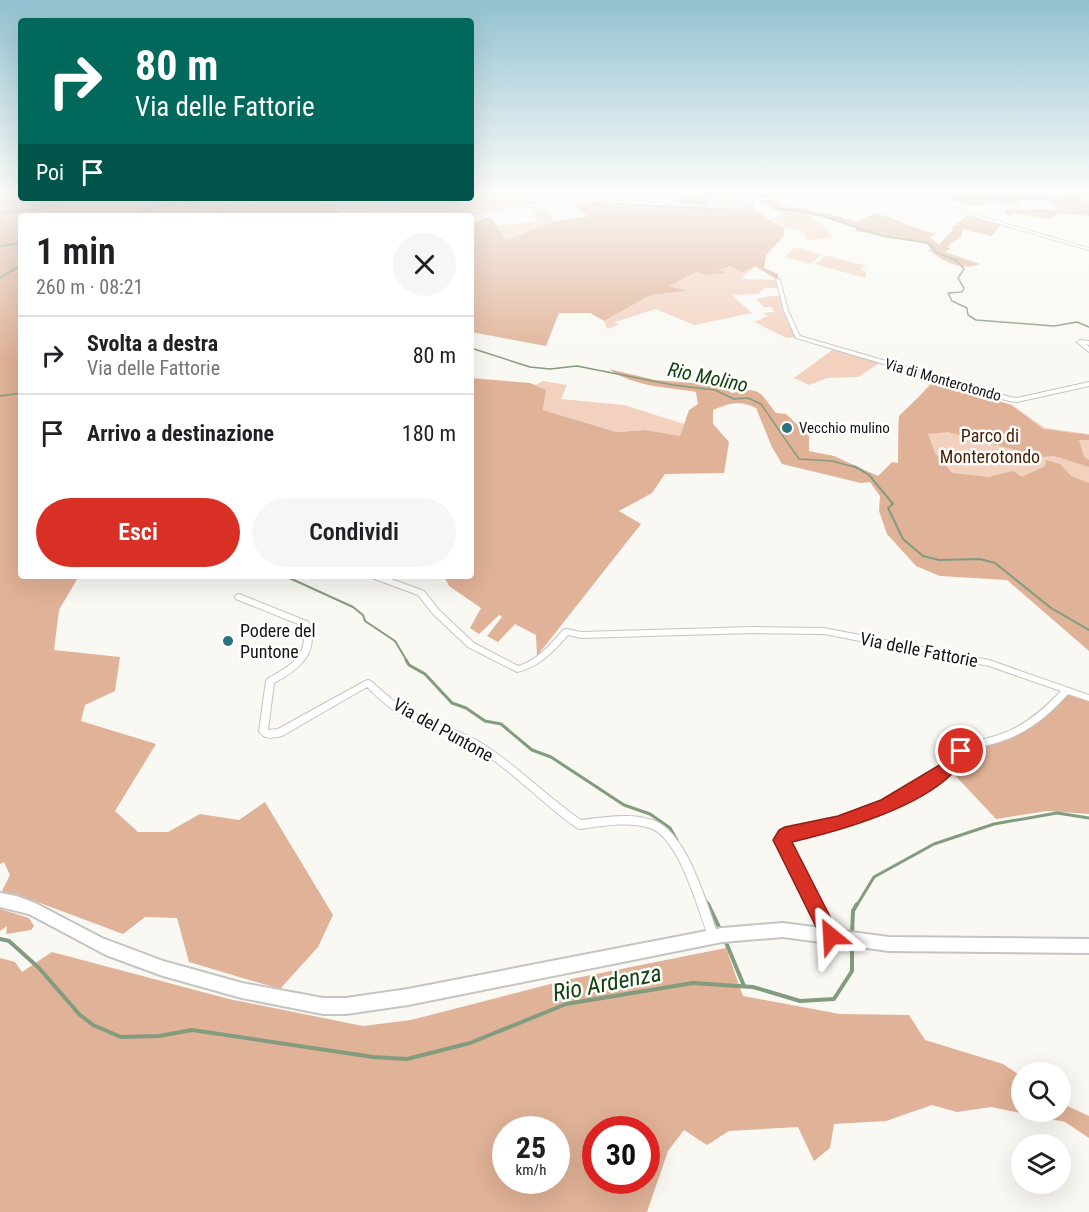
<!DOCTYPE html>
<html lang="it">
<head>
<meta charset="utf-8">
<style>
	:root { --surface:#fff; --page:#f6f6f6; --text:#202124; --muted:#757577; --line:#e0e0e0; --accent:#d93025 }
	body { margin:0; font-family:"Roboto Condensed",sans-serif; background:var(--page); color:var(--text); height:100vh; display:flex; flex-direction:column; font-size:22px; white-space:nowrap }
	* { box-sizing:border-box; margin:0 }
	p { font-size:20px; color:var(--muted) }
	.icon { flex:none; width:33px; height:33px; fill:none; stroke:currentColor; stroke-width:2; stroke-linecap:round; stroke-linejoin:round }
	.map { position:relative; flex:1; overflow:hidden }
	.panel { position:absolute; left:18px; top:213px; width:456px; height:366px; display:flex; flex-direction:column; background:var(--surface); border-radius:6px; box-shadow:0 6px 24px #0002 }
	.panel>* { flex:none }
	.top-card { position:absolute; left:18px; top:18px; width:456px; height:183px; border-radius:6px; box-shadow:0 6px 24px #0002; background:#00695c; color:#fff; overflow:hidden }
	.fabs { position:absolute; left:1011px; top:1062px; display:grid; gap:12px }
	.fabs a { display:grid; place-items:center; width:60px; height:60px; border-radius:50%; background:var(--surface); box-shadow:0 6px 24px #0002; font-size:30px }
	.speed { position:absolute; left:492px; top:1116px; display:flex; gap:12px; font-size:30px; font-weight:700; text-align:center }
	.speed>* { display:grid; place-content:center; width:78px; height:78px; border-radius:50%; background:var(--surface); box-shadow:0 6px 24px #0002; line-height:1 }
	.speed small { font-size:15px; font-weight:400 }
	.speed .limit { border:9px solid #d22; background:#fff; color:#111 }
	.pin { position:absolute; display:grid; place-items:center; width:51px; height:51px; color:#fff; margin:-26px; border:3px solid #fff; border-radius:50%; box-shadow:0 2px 6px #0007 }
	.me { position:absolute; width:66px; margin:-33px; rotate:333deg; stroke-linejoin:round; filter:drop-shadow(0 0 4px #0008) }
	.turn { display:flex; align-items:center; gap:21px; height:126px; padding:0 18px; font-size:27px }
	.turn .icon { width:78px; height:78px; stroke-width:2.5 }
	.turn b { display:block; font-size:42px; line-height:51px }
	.then { display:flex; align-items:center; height:57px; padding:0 18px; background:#0003; gap:12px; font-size:22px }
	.round { display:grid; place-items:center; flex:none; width:63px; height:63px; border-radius:32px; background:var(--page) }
	.headline { display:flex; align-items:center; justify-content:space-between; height:102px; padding:0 18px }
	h1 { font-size:36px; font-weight:600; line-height:45px }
	.cta { display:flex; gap:12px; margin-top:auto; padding:12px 18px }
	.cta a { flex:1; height:69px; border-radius:36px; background:var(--accent); color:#fff; font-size:24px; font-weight:600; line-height:69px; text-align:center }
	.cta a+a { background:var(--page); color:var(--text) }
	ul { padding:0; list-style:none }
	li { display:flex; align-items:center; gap:18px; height:78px; padding:0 18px; border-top:2px solid var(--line) }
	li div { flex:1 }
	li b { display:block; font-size:22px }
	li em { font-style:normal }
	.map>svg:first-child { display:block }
	.green { fill:#f2d1be }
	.forest { fill:#e0b297; fill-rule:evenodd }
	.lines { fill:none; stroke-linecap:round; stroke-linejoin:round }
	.stream-far3 { stroke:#839c7f; stroke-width:1.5 }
	.stream-far2 { stroke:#839c7f; stroke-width:2 }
	.stream-far1 { stroke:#839c7f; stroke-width:3 }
	.stream { stroke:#839c7f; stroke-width:4 }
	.minor-casing { stroke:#c5c4c0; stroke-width:2 }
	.secondary-casing { stroke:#c5c4c0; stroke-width:4 }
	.minor { fill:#fff; fill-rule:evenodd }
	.secondary { fill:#fff; fill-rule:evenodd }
	.route { fill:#d93025; stroke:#8d1f18; stroke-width:1.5 }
	.poi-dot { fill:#2b727e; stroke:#fff; stroke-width:2 }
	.labels { text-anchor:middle; stroke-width:5; stroke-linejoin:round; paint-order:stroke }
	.far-street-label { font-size:15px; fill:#171615; stroke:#fff }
	.far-poi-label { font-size:15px; fill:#171615; stroke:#fff; text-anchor:start }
	.park-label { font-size:18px; fill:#491e00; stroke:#fff }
	.poi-label { font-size:18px; fill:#171615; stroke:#fff; text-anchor:start }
	.street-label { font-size:18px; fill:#171615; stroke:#fff }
	.water-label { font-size:20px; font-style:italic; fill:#144310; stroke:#fff }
	.near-water-label { font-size:24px; font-style:italic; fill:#144310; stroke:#fff }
</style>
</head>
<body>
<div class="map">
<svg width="1089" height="1212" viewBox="0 0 1089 1212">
	<rect width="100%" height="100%" fill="#f9f8f3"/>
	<path class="green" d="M471,191h64l1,14 -65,11h-65l-12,-6 -26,1 -4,5c-22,0 -24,-7 -41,-18h148z
		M720,191h34l22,18 33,6 14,10 11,13 -27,2 -4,-9 -19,-3 -12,-9 12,-4 -26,-13 -26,5 -23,-1 -1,-2z
		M1000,191h89v10l-12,-3z
		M545,208l11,13 -50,19 -11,-14 43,-5 -6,-10z
		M795,247l26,7 -10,10 -26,-7z
		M823,255l45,11 -7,1 1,4 4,1v6l-52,-14 11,-7z
		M730,265l25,1 -14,13 35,1 2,8h-13l-7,6 -26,1 20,18 -58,12 -38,-16 -41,13 3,3 -11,4 -3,-8 47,-26 35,-4 -18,-5 28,-14 10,3 19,-2 -7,-3z
		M771,296h9l3,15 15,26 -11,1 -33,-16 14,-6 -5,-3 11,-1 -2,-5h-8l-8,-8z
		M835,348l46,14 -23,15 -31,1 -18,7 -15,-7z
		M933,380l79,25 33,23 44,6v85l-191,-55v-42z
		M543,381l24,4 -6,14 63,6 60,19 -4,12 -35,-6 -27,2 -75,-22 3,-19 -11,-6z"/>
	<path class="forest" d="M0,191h21v7h302l16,14 13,4h-331v360h58l-20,34 -5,40 66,7 -5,34 -30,14 -4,16 75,23 -41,67 23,21h30l32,-18 39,6 26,-18 68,113 -15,32 -38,42 -91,-27 -12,-44 -32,-1 -22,17 -107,-40 -16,1 10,-20 -6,-13 -4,2z
		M689,191h8l-6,5 7,1 4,-6h18l-12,13 1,2 -34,-1z
		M793,191l-22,4c7,15 33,13 50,17 12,2 24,7 36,10l18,-9c23,6 39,16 62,21l-7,3 9,8 14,-16 -1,-2 17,-12 32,9 -9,12 -30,-7v7l-13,9 -2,2 3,2 -5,3 35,12c-19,8 -36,-3 -52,-14l3,-1 -5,-6 -71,-12 1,-3 -4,-3 -51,-13 -25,-2 -20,-18z
		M958,191h42l77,7 12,3v15l-32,-3 -6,6 -37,-6 -5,3 -4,-3 1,-4 52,1 -11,-9 -26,-2 -2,7 -30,-4 -14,5 -31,-9 8,-1z
		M599,203l137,6 19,-6 -2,5 3,3 28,17v8l-18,19 -2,13 14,6v6l-23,-14 -12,6 -13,-6 -11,4 8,3 -21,2 -10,-3 -27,14 18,5 -36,4 -47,26 -14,-8h-31l-13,33 -75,-14v-110l19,-5 16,23 50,-19 31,-5 -12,-12z
		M609,369l46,11 63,5 14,8c30,-8 29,2 44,20l10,1 23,22v15l25,5 44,20 14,-14 6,1 1,-47 35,-34 77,23 32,24 46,6v5h-10l5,17 5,3v7l-35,-11 -13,1 -93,-25 -20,2 7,19 17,20 37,4 24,-6 9,6 23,-11 1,-6 14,4 11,12 18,7v168l-82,-71 -67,-4 -24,-10 -29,-32 -8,-23 1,-15 -10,-14 -9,1 -79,-19 -10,-17 -16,-39c-16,-8 -26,-5 -43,2v14l16,18 -5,31 -59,1 -13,19 -33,18 22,13 -104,132 -1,-21 -21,-11 -17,18 -11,-6 15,-19 -3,-2 -20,19 -9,-6 11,-20 -32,-22 -5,-10h27v-198l59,5 16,7 -3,20 74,22 28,-2 35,6 9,-26 9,-6 -2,-12c-29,-5 -62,-5 -87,-23z
		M1067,693l22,8v113l-42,-3 -51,8 -45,-48 7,-9 9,1 -7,-7 2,-3 59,-20 14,-9z
		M0,909l29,9 5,8 -3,4 -25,4 1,-8 -7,5z
		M726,948l17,48 97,18 69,1 16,25 78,24 18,12 1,36h38l1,-9 28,13v22l-24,-16 -74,-15 -34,5 -25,-7 -46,16 -52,3 -4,24 -16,13 -16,-34 -69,4 -22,14 -23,-15 -16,21 -21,61h-647v-254l15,4 7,10 30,-20 177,47 134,27 48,-6 155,-40zM506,1130h50v50h-50zM596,1130h50v50h-50z"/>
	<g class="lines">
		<path class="stream-far3" d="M757,191l18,17 45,7 62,21 46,7 9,10 19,7 8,9 -6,9 6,10 -2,4 -14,1 4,8 15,7 1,7 8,5 78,6 23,-4 12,5
			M192,198l-2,4 21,14
			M594,203l136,6
			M0,213l39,-4 37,-11
			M129,216l51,-16 10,2
			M217,216l15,-11 4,-7
			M0,246l21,-3
			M0,278l21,-13
			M471,348l59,19 20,2 27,-3 96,19 42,5 19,9 14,-1 13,6 38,55 33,2 26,7
			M0,396l21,-3"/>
		<path class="stream-far2" d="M854,466l15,9 24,29 -5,4 15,31 20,17 16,4 41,-1 15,4 56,45 38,22
			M285,576l68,31 10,8 2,6 30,20 12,20"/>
		<path class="stream-far1" d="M406,660l3,5 16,9 27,29 14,5 19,13 16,3 31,26 19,7 73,48 26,9 20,14 7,12
			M707,902l2,3
			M857,905l17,-28 60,-33 60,-20 63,-11 32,5"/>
		<path class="stream" d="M708,904l12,25
			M852,935l1,-24 4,-7
			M0,939l9,2 30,27 40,46 14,11 28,12 38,-1 33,-6 181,27 34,2 63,-16 96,-39 127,-21 60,4 47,14 34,-2 18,-28v-27
			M725,940l19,46"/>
		<defs>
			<path id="minor" d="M717,191h5l-12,14 22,1 31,-8 22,-1 7,-6h5l-10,8 -24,1 -31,8 -138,-6 -67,5 -56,11v-2h-1l57,-11 67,-5 112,5z
				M886,191h8l195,57v2z
				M776,279l4,1 8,31 12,25 210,61 7,1 72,-16v4l-72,16 -8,-1 -213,-63 -12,-27z
				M1080,340l9,1v4l-3,-1 3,3v5l-11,-9 -1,-1z
				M371,576h12l41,15 15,19 35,33 44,23c19,-5 33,-22 45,-36l3,-1 15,3 171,-5 72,1 165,32 100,35v6l-21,-7c-19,21 -39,38 -66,47 -12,4 -25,6 -35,12 -13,7 -18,21 -30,28 -45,30 -97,46 -149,58l-1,1 48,92 1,4 -1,4 -4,1 -4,-1 -48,-97 -2,-3 5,-8c14,-5 30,-7 44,-11 32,-9 62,-20 90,-36 8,-5 17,-9 23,-15 8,-8 12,-18 23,-23 12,-7 26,-8 39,-13 24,-8 43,-25 60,-43l-72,-25 -165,-32 -72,-1 -171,5 -13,-3c-15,17 -29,32 -51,37l-49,-25 -35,-33 -15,-19 -46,-17z
				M239,594l70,28c11,31 -10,48 -35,61l-6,47 10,-1 87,-48 3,-1 3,1c13,12 27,25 44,33 22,11 47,16 68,30 35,22 64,53 98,76 24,-3 52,-8 74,1 33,13 52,85 64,116l-1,4 -4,1 -4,-1c-11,-28 -30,-103 -60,-113 -22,-7 -48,-2 -70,1l-3,-1c-36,-25 -65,-58 -102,-80 -22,-14 -49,-19 -72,-32 -13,-7 -25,-18 -36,-29l-85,49c-9,2 -18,4 -23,-5l7,-50 1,-2c24,-13 42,-23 36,-53l-67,-27 -1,-2 1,-2z"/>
			<path id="secondary" d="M0,893l16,3 19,7 67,35 61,23 79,22 81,15h23l62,-9 314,-61 61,-5 106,14 200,2v14l-200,-2 -106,-14 -61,5 -314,63 -62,9h-23l-81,-16 -79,-22 -57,-21 -77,-41 -29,-7z"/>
		</defs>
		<use href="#minor" class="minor-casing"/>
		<use href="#secondary" class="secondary-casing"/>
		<use href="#minor" class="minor"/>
		<use href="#secondary" class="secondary"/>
	</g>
	<linearGradient id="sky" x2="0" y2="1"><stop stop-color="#92c1d0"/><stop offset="0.53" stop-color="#fcfcfa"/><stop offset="1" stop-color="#fcfcfa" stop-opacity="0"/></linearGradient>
	<rect width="1089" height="361" fill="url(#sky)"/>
	<path class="route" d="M961,744l6,2 2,5c-24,51 -126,79 -177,91l48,94 -3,7 -6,3 -7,-3 -48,-97 -3,-6 6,-10 6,-3 53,-11 43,-16 62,-37 12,-17z"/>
	<g class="poi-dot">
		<circle cx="787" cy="428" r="6"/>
		<circle cx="228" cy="641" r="6"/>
	</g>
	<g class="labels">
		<g class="far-street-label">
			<text transform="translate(943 380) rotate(16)" y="5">Via di Monterotondo</text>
		</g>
		<g class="far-poi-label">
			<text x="799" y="433">Vecchio mulino</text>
		</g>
		<g class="park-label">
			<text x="990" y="442">Parco di<tspan x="990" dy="21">Monterotondo</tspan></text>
		</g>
		<g class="poi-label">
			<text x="240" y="637">Podere del<tspan x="240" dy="21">Puntone</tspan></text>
		</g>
		<g class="street-label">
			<text transform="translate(919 650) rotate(11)" y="6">Via delle Fattorie</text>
			<text transform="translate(443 730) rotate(29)" y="6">Via del Puntone</text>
		</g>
		<g class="water-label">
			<text transform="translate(708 377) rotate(12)" y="7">Rio Molino</text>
		</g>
		<g class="near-water-label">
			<text transform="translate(607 983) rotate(-11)" y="8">Rio Ardenza</text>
		</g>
	</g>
</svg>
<div class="fabs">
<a><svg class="icon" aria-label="search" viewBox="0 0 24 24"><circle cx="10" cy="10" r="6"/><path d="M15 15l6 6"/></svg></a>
<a><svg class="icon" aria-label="layers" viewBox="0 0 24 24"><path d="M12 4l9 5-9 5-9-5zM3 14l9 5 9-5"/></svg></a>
</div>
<div class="speed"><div>25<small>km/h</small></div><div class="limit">30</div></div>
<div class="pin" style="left:961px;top:751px;background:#d93025"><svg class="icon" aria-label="arrive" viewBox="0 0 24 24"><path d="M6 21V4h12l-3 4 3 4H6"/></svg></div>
<svg class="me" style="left:831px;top:936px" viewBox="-20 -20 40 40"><path d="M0-17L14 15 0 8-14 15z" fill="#d93025" stroke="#fff" stroke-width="4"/></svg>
<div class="top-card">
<div class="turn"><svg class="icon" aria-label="right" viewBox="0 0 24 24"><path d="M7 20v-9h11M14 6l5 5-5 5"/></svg><div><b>80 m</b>Via delle Fattorie</div></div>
<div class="then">Poi<svg class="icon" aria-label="arrive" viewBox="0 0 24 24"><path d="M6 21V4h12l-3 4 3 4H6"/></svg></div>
</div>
<section class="panel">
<div class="headline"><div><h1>1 min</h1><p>260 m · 08:21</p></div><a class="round"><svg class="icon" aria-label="close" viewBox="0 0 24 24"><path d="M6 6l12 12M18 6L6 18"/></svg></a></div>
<ul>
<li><svg class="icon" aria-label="right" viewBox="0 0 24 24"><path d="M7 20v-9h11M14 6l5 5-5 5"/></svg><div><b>Svolta a destra</b><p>Via delle Fattorie</p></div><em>80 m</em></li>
<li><svg class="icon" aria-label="arrive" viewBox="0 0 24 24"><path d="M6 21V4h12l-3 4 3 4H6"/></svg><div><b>Arrivo a destinazione</b></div><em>180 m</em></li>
</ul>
<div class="cta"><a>Esci</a><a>Condividi</a></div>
</section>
</div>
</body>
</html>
